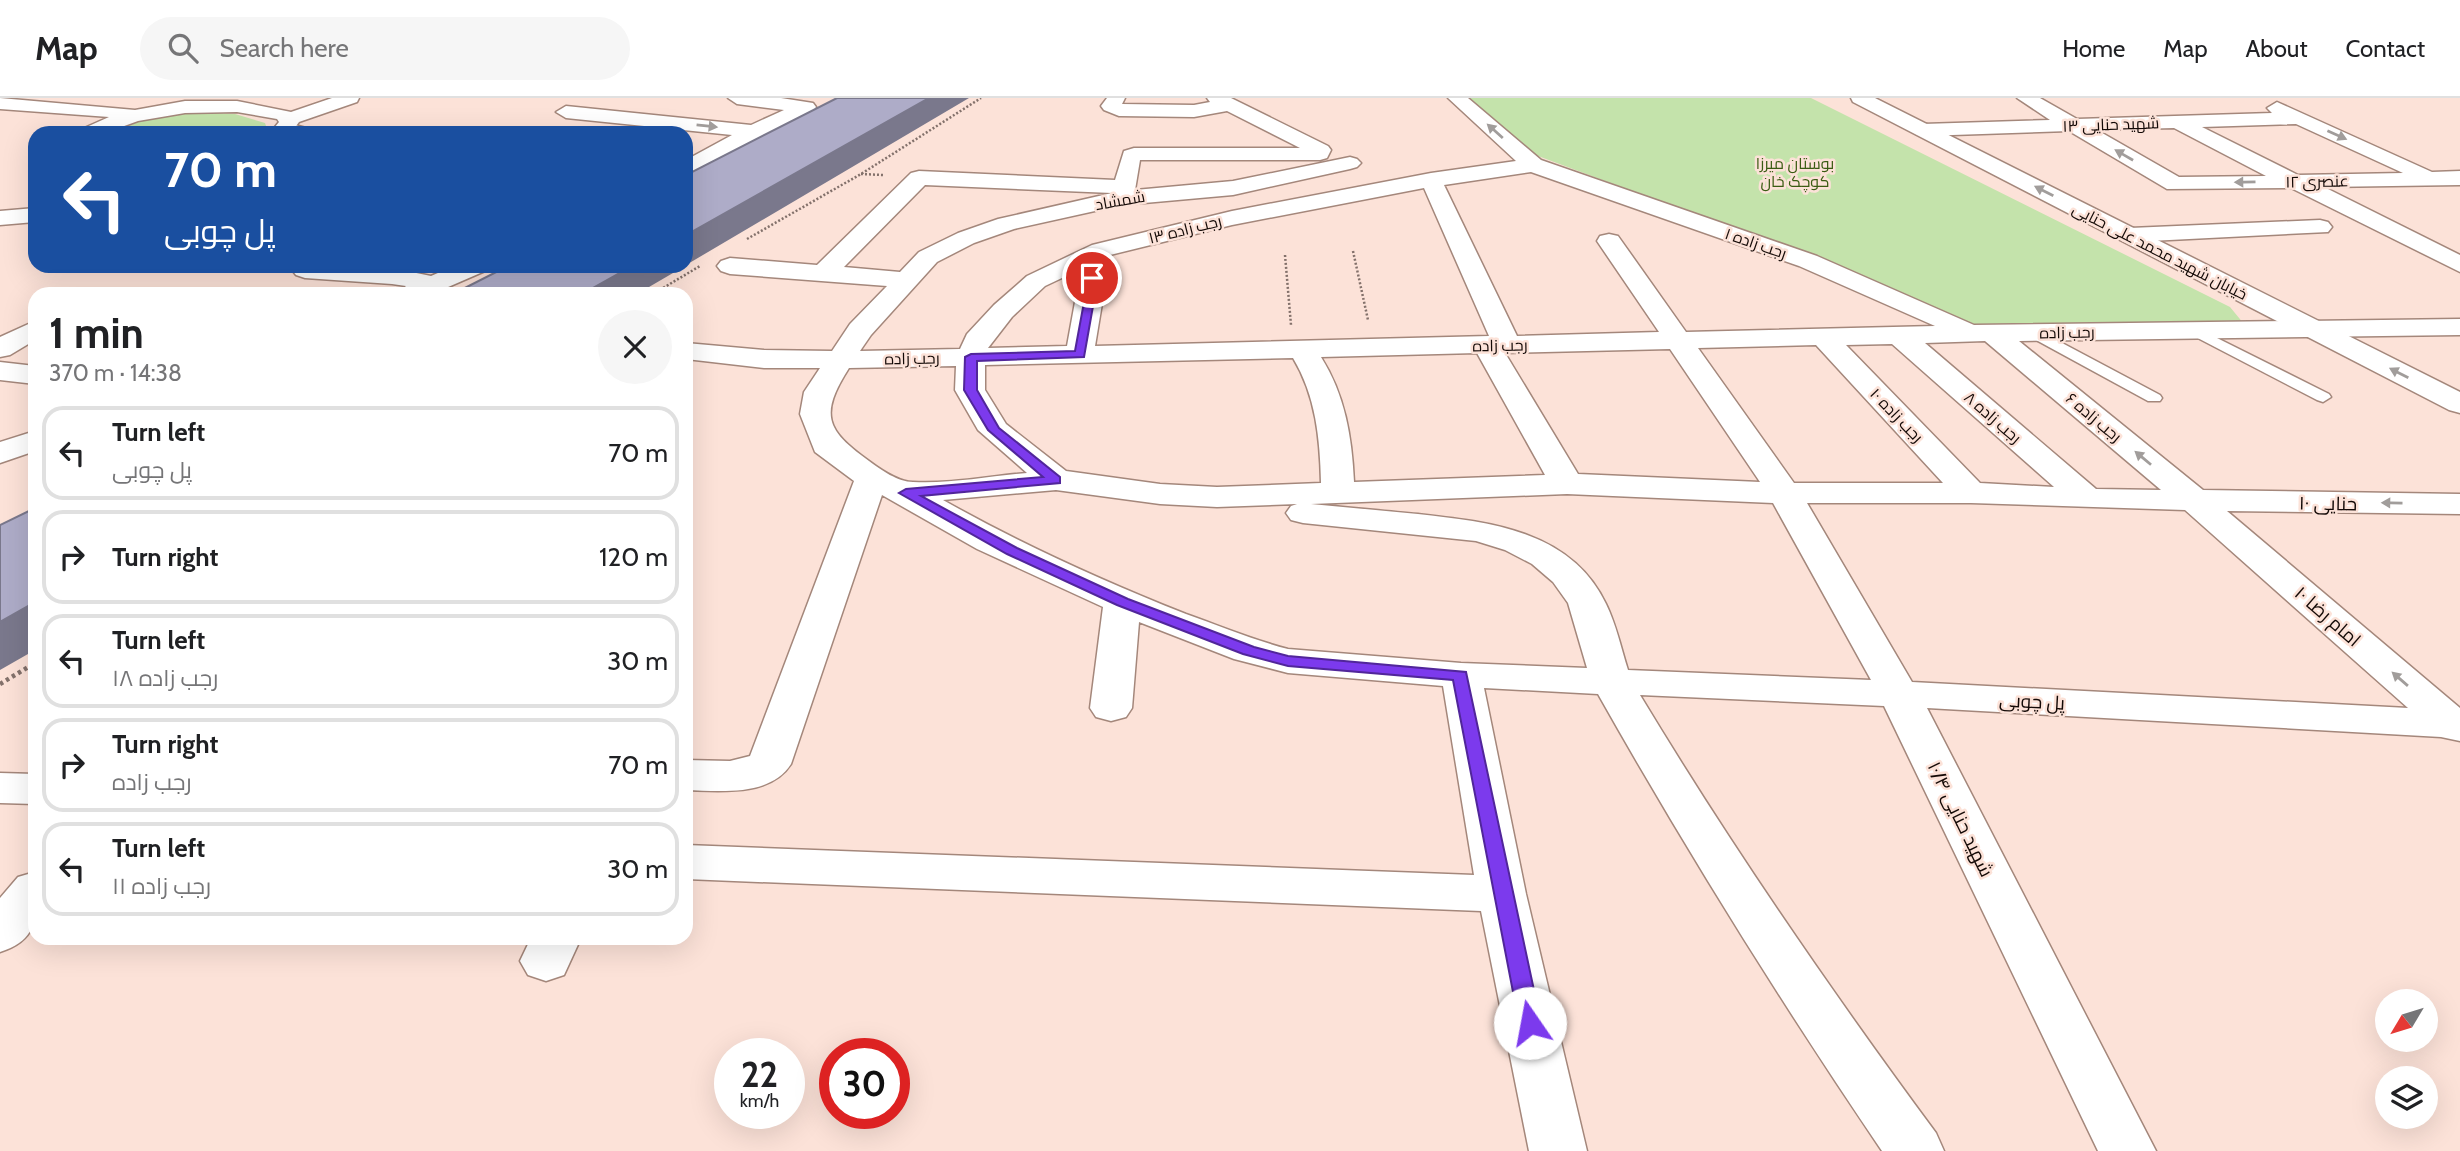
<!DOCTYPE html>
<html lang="en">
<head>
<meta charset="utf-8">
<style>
	:root { --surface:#fff; --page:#f6f6f6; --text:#202124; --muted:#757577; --line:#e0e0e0 }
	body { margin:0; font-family:Cabin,Cairo,sans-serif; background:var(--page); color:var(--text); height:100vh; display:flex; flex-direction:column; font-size:26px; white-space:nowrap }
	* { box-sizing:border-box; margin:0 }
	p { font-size:23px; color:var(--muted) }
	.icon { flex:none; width:38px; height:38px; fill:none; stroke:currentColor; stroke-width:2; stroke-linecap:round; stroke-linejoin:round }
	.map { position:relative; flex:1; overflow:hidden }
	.side { position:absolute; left:28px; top:189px; width:665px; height:658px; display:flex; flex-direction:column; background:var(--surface); border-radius:21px; box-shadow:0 7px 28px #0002 }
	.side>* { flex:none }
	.hud { position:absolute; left:28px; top:28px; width:665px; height:147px; border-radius:21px; box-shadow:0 7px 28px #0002; background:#1a4fa0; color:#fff; overflow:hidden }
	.needle { width:46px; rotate:232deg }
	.controls { position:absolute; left:2375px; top:891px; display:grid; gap:14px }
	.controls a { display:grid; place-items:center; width:63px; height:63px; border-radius:50%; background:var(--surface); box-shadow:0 7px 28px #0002; font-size:35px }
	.speed { position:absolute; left:714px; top:940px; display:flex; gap:14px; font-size:35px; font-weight:700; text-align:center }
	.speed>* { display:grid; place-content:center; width:91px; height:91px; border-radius:50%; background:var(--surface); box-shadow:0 7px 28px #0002; line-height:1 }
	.speed small { font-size:18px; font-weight:400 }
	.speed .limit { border:10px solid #d22; background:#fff; color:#111 }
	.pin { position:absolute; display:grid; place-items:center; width:60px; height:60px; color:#fff; margin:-30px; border:4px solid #fff; border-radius:50%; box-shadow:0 2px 7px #0007 }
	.me { position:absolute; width:77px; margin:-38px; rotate:348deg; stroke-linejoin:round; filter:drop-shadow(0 0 5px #0008) }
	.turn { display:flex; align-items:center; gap:24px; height:147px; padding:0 21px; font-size:32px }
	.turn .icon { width:91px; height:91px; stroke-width:2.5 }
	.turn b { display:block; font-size:49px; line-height:60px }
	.round { display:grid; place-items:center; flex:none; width:74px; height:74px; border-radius:37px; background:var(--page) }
	.head { display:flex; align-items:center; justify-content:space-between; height:119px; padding:0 21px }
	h1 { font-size:42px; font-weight:800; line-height:52px }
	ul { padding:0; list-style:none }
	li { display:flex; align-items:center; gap:21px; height:94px; margin:0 14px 10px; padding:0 7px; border:4px solid var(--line); border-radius:21px }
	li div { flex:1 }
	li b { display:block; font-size:26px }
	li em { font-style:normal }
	header { display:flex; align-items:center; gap:42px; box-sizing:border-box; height:98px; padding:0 35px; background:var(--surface); border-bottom:2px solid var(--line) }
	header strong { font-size:33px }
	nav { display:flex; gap:38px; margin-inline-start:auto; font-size:24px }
	.search { width:490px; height:63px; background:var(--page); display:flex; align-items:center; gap:18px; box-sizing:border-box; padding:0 24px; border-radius:38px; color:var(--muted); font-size:26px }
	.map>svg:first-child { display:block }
	.green { fill:#c4e3ab }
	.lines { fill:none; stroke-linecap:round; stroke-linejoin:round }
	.lane-casing { stroke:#a4877b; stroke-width:3 }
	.street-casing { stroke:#a4877b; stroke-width:3 }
	.secondary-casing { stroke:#a4877b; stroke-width:3 }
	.path-far1 { stroke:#83716b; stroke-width:2.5; stroke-dasharray:2 2; stroke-linecap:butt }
	.path { stroke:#83716b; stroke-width:4.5; stroke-dasharray:3.5 3.5; stroke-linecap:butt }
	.lane { fill:#fff; fill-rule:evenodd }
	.street { fill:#fff; fill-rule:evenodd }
	.secondary { fill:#fff; fill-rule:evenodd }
	.shaded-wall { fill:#7a788c }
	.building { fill:#aeacc8; stroke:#7a788c; stroke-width:2 }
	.oneway { fill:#a19d9b }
	.route { fill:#7c3aed; stroke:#51269a; stroke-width:2 }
	.labels { text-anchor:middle; stroke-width:5; stroke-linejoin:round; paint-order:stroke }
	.far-street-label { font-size:16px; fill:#130906; stroke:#fce2d8 }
	.far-park-label { font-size:16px; fill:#3a5c12; stroke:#fce2d8 }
	.street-label { font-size:19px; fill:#130906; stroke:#fce2d8 }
</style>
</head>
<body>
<header>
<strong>Map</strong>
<div class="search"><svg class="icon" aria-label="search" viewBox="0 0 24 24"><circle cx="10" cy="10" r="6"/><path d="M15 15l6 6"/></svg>Search here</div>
<nav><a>Home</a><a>Map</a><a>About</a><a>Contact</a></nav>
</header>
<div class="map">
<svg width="2460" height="1053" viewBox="0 0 2460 1053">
	<rect width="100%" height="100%" fill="#fce2d8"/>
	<path class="green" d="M1454,0h357l419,209 14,17 -273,2 -157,-67 -284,-106z
		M197,14l38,2 30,9 1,3 -8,7h-147l30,-12z"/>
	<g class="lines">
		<defs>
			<path id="lane" d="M2032,229l128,68 2,3 -2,3h-12l-121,-66 -3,-3 3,-3z
				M2195,229l134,67 2,3 -8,5 -6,-2 -127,-66 -2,-3 2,-3z"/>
			<path id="street" d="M728,0h53l32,5 3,4 -3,4 -127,64v-15l46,-25 -166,-17 -10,-6 10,-6 185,19 33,-15 -47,-6z
				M1107,0h18l-3,6 72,1 16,-3 -3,-4h24l97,48 3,4 -4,8 -7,2h-180l-5,30 98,-9 117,-24 7,2 4,4 -4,4 -7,2 -117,26 -111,10 -108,24 -40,14 -37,19 -66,73 -11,16 100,-2 7,-15 27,-29 33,-29 65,-31 140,-34 199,-38 85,-12 -68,-63h20l73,62 276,96 157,69 486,-6v16l-441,6 184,149 257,4v20l-233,-3 233,197v33l-19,-4 -514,-29 229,443h-58l-214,-445 -244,-11c91,151 191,296 296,438l8,18h-62c-101,-149 -196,-301 -284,-457l-114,-6 42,206 61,257h-58l-48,-240 -795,-32v-34l788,30 -31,-189 -155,-13 -54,-14 -95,-37 -7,86 -6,9 -15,4 -15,-4 -6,-9 13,-101 -126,-58 -95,-54 -91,269c-21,33 -71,27 -105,26v-30l44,1 20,-5 104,-275 -39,-29 -15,-38 4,-22 16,-24h-56l-78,-9v-16l78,7 68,1 18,-27 37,-38 -157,-12 -9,-3 -4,-5 4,-5 9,-3 87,7 94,-92 8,-2 196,9 9,-29 10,-3h166l-73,-37 -33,6 -75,-1 -15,-6 -3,-4zM1531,74l268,94 136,60 -249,6 -68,-96 -9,-2 -9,2 -3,5 62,91 -142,4 -73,-151zM925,87l187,8 -114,26 -40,14 -39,19 -19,20 -56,-5zM1424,90l65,148 -394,10 15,-91 122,-30zM1081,171l-14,77 -79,2 24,-31 33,-31zM1985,243l176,149 -65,-1 -171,-146zM1892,246l162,143 -74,-4 -134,-138zM1816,247l127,138h-149l-96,-135zM1670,251l90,133 -182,-8 -73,-121zM1477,255l68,122 -191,7c-2,-45 -9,-87 -33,-125zM1293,260c23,38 27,81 28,125l-104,4 -57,-3 -94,-13 -60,-47 -21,-34v-25zM956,268l-1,24 23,40 49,43c-37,3 -77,11 -114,9 -15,0 -32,-12 -44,-21 -43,-31 -50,-46 -20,-93zM1056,392l104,14 57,3 80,-3 -6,2 -5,7 5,7 12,3 173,18 29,9 27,14 21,18 15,21 19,65 -126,-5 -173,-14c-35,-9 -68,-23 -102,-35 -83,-33 -165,-70 -243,-114zM1567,396l206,9 98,177 -243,-10c-7,-22 -12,-46 -22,-66 -35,-74 -117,-82 -188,-90 -36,-3 -71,-7 -107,-10zM1807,405h164l214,7 223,198 -496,-26z
				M2017,0h23l37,21 195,-6 -5,-5 10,-6 155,70 28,-1v14l-136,2 136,68v17l-169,-84 -124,1 -98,-58 -146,5 -7,-2 -3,-4 3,-4 7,-2 127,-4zM2296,26l107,49 -105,2 -96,-48zM2174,30l92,48 -87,1 -82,-47z
				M287,25l23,6 3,4h-33l-3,-4 3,-4z
				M35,110v14l-35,3v-14z
				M2320,122l8,2 4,5 -4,5 -198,10 -8,-2 -4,-5 4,-5 8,-2z
				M295,168l97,2 39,8 23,-10h35l-4,5 -53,23h-35l9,-8 -14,-2 -87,-6 -9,-3 -4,-5z
				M35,223v19l-25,15 -10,2v-20z
				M0,264l35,4v18l-35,-4z
				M35,333v20l-35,12v-21z
				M0,675l35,1v30l-35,-1z
				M35,774c0,38 9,66 -35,80v-54l18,-21z
				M531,840h50l-17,37 -18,6 -18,-6 -8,-14z"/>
			<path id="secondary" d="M0,0l135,12 50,-9h52l54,11 41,-14h27l-2,4 -58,20 -8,11h-21l9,-11 -2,-3 -40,-7 -52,1 -47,8 -33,12h-26l3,-4 27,-12 -109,-8z
				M1851,0h24l585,294v21l-11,-3 -596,-308z"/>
		</defs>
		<use href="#lane" class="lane-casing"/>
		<use href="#street" class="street-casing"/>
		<use href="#secondary" class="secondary-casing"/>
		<path class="path-far1" d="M861,76l22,1
			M747,141l114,-65 120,-76
			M1353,153l15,69
			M1285,157l6,70
			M653,196l47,-28"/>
		<path class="path" d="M0,586l35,-21"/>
		<use href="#lane" class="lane"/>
		<use href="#street" class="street"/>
		<use href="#secondary" class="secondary"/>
	</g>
	<path class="shaded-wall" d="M929,0h40l-283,167v-30z
		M632,168h53l-48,28h-55z
		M35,504v48l-35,20v-48z"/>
	<path class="building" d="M837,0h92l-243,137v-60z
		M508,168h124l-50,28h-129z
		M35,410v94l-35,20v-97z"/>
	<defs><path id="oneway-solid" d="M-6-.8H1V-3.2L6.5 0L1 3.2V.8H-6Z" transform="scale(1.75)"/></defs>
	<g class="oneway">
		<use href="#oneway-solid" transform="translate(707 28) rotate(6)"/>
		<use href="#oneway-solid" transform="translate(1495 33) rotate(-138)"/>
		<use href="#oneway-solid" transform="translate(2337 37) rotate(24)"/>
		<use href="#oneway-solid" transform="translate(2124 57) rotate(-150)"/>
		<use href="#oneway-solid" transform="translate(2245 84) rotate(179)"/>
		<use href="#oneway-solid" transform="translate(2044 93) rotate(-153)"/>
		<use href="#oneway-solid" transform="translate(2399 275) rotate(-153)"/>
		<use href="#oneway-solid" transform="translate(2143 360) rotate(-140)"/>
		<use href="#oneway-solid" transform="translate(2392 405) rotate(-179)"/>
		<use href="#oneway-solid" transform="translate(2400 581) rotate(-139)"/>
	</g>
	<path class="route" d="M1089,177l9,3 -14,79 -107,4v29l22,38 61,49v6l-139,13 96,52 111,51 126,48 34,9 178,16 75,351 -3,6 -8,3 -8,-3 -3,-6 -66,-343 -165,-14 -45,-12 -126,-49 -110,-51 -108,-61 7,-4 137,-12 -55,-47 -24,-40 1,-33 6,-3 104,-3z"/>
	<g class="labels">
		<g class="far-street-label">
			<text transform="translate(2111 26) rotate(-2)" y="6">شهید حنایی ۱۳</text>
			<text transform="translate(2317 83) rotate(-1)" y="6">عنصری ۱۲</text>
			<text transform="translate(1120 102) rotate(-10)" y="6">شمشاد</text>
			<text transform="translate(1185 131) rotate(-14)" y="6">رجب زاده ۱۳</text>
			<text transform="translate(1756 145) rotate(19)" y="6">رجب زاده ۱</text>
			<text transform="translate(2160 153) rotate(27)" y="6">خیابان شهید محمد علی حنایی</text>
			<text transform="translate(2067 234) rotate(-1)" y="6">رجب زاده</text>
			<text transform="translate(1500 247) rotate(-1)" y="6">رجب زاده</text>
			<text transform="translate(912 260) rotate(-1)" y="6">رجب زاده</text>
			<text transform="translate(1897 317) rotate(46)" y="6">رجب زاده ۱۰</text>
			<text transform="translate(1993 319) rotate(41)" y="6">رجب زاده ۸</text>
			<text transform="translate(2094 319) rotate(40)" y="6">رجب زاده ۶</text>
		</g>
		<g class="far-park-label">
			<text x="1795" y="71">بوستان میرزا<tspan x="1795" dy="18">کوچک خان</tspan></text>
		</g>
		<g class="street-label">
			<text transform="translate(2328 405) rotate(1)" y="7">حنایی ۱۰</text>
			<text transform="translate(2328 518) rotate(41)" y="7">امام رضا ۱۰</text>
			<text transform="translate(2032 603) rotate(3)" y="7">پل چوبی</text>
			<text transform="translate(1961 721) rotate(64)" y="7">شهید حنایی ۱۰/۴</text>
		</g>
	</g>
</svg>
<div class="controls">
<a><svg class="needle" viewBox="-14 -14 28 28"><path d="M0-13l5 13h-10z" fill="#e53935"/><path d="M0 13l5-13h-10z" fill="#757577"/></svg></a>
<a><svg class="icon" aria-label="layers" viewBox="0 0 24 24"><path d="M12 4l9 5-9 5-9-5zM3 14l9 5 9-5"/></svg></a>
</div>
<div class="speed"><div>22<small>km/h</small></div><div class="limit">30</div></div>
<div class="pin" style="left:1092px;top:180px;background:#d93025"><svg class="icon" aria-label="arrive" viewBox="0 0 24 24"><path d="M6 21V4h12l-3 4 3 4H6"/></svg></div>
<svg class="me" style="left:1530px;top:925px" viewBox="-20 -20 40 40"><circle r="19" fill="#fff"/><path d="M0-13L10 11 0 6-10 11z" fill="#7c3aed"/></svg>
<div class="hud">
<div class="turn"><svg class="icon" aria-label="left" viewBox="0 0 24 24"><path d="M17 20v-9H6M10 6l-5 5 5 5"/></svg><div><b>70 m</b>پل چوبی</div></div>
</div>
<section class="side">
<div class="head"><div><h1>1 min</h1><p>370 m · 14:38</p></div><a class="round"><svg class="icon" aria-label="close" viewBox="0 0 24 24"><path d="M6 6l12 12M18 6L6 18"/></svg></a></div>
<ul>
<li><svg class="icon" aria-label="left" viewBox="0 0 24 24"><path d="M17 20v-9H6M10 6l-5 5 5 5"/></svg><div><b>Turn left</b><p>پل چوبی</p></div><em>70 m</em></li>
<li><svg class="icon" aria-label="right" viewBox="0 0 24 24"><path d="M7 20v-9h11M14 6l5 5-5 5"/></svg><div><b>Turn right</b></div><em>120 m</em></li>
<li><svg class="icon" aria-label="left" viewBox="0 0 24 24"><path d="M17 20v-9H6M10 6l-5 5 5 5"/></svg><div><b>Turn left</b><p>رجب زاده ۱۸</p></div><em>30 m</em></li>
<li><svg class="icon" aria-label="right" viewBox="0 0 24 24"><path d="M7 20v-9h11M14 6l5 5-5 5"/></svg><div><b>Turn right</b><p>رجب زاده</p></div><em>70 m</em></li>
<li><svg class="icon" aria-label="left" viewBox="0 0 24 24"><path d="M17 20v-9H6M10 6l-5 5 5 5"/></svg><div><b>Turn left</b><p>رجب زاده ۱۱</p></div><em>30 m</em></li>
</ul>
</section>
</div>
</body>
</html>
